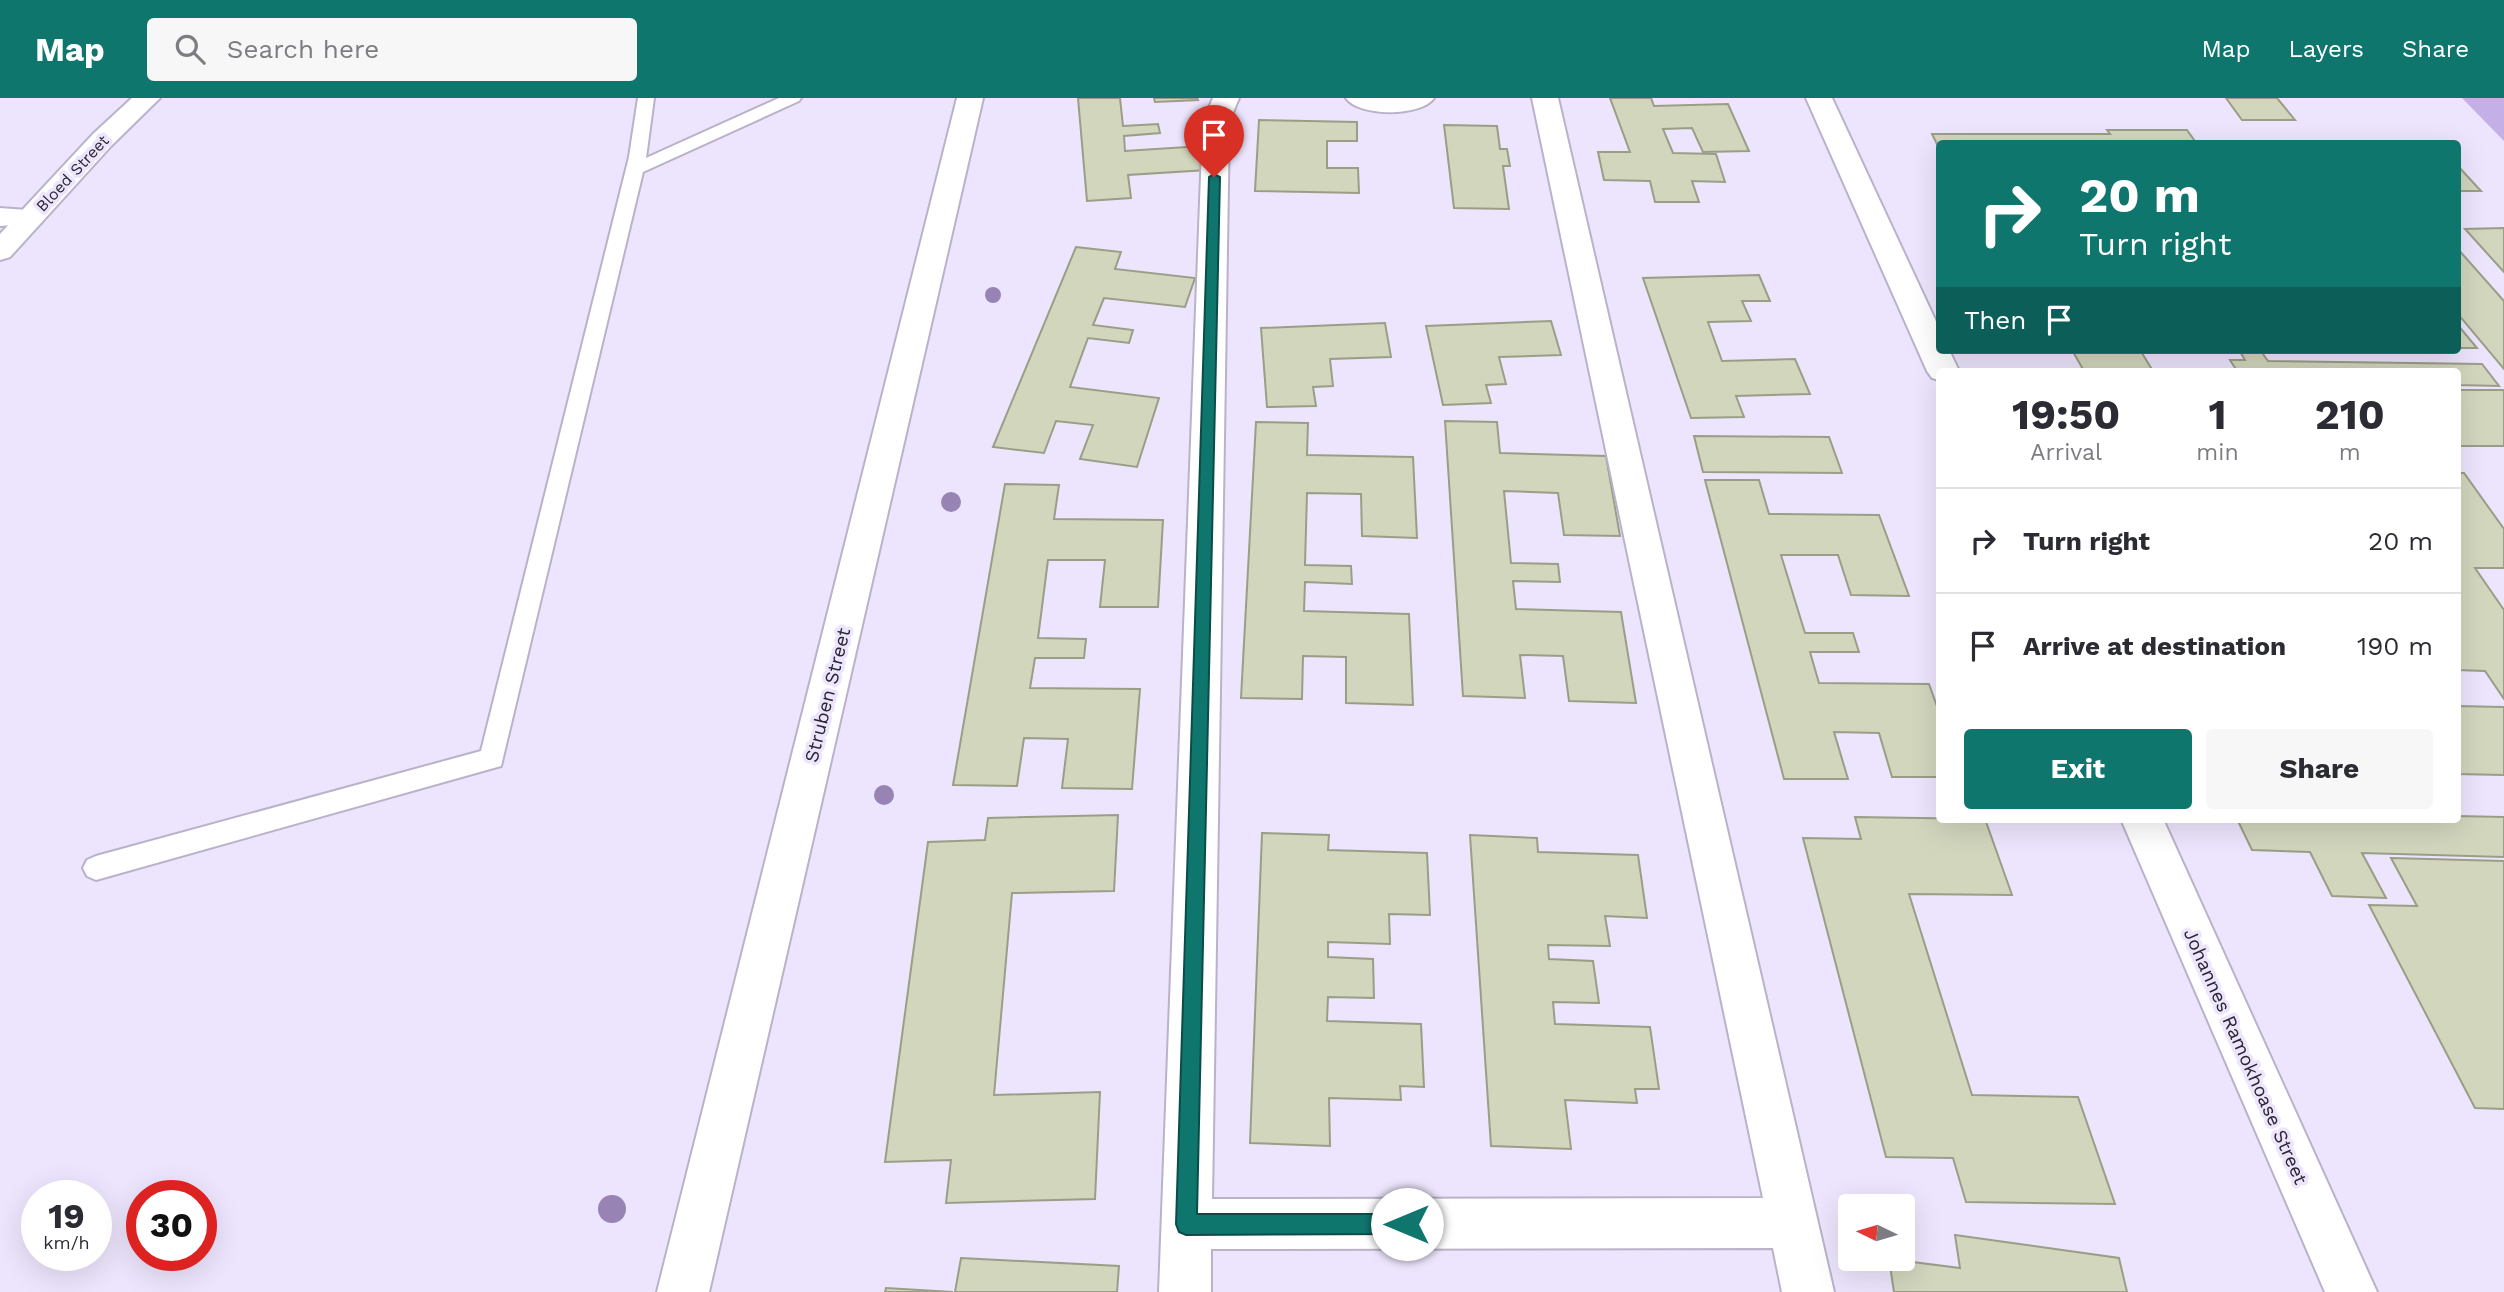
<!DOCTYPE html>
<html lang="en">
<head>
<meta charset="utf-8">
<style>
	:root { --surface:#fff; --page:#f7f7f7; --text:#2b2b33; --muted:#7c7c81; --line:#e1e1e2; --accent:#0f766e }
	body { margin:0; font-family:"Work Sans",sans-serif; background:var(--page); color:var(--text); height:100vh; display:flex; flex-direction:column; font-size:26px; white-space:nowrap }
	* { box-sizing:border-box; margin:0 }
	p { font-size:23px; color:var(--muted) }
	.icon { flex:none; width:38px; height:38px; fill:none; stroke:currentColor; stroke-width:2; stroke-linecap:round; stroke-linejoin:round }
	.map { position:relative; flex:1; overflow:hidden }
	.drawer { position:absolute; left:1936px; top:270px; width:525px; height:455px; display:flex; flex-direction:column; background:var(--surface); border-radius:7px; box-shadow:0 7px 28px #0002 }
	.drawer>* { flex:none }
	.top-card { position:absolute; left:1936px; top:42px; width:525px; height:214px; border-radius:7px; box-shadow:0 7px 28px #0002; background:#0f766e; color:#fff; overflow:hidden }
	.needle { width:46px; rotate:275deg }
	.fabs { position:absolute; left:1838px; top:1096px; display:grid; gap:14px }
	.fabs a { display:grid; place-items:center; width:77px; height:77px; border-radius:7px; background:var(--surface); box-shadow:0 7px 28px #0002; font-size:35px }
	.speed { position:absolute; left:21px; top:1082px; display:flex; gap:14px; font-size:35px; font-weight:700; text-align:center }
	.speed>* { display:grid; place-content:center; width:91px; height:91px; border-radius:50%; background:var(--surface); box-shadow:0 7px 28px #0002; line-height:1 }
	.speed small { font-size:18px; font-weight:400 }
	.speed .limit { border:10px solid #d22; background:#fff; color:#111 }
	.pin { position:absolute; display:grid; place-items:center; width:60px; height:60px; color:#fff; margin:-72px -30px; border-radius:50% 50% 50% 0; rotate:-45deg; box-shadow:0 0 7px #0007 }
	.pin .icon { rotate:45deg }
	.me { position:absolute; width:77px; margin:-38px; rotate:270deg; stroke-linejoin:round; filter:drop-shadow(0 0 5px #0008) }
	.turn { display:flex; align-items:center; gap:24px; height:147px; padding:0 28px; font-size:32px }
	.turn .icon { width:91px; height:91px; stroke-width:2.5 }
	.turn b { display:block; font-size:49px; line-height:60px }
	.then { display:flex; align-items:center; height:66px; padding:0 28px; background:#0003; gap:14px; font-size:26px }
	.eta { display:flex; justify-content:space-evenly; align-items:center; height:119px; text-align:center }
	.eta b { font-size:42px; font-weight:700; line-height:49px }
	.cta { display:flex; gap:14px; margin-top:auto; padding:14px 28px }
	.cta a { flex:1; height:80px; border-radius:7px; background:var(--accent); color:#fff; font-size:28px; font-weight:700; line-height:80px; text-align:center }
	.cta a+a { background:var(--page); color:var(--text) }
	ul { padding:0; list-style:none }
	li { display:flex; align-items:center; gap:21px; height:105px; padding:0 28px; border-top:2px solid var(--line) }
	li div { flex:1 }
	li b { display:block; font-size:26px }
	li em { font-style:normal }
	header { display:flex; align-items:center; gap:42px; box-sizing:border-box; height:98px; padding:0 35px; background:var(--accent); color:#fff }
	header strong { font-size:33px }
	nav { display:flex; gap:38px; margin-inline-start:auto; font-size:24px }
	.search { width:490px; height:63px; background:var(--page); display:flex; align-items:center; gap:18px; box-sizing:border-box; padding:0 24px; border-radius:7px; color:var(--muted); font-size:26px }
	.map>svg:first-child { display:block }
	.green { fill:#c4b0e7 }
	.building { fill:#d2d6bd; stroke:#9a9e87; stroke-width:2 }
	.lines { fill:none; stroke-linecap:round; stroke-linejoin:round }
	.service-casing { stroke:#bab2c9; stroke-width:4 }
	.minor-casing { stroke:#bab2c9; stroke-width:4 }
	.secondary-casing { stroke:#bab2c9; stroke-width:4 }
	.primary-casing { stroke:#bab2c9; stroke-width:4 }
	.service { fill:#fff; fill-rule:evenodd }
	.minor { fill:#fff; fill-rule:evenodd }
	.secondary { fill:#fff; fill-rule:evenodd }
	.primary { fill:#fff; fill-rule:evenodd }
	.tree { fill:#9784b4 }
	.route { fill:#0f766e; stroke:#0a4d48; stroke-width:2 }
	.labels { text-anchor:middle; stroke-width:7; stroke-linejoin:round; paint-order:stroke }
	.far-street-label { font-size:16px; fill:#2a2730; stroke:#ede5fd }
	.street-label { font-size:19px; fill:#2a2730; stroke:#ede5fd }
</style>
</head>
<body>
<header>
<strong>Map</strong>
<div class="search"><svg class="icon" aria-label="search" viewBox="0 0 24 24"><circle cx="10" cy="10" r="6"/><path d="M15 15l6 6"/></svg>Search here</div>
<nav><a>Map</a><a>Layers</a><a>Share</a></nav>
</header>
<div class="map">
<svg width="2504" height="1194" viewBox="0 0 2504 1194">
	<rect width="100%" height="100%" fill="#ede5fd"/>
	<path class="green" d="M2462,0h42v43z"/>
	<path class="building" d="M1078,0h42l3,28 35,-2 2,9 -36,3 1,15 77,-5 5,24 -79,5 3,23 -44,3z
		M1154,0h43l1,2 -43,2z
		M1610,0h41l3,8 74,-2 21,47 -46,1 -11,-24 -29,1 10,24 43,1 9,28 -33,-1 7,21h-44l-5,-21 -46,-1 -6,-28h32z
		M2226,0h51l18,22h-53z
		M1259,22l98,2v19h-30v27h31l1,25 -104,-2z
		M1444,27l53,1 3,23h7l3,17h-7l6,43 -55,-1z
		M2107,32h80l10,14h-258v4l-7,-14h178z
		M2300,43h135l2,3h-135z
		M2457,67l24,26h-24z
		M2504,130v44l-39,-43z
		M1076,149l45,5 -6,17 80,9 -10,29 -81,-9 -11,27 40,5 -4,13 -41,-5 -18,49 89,11 -22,69 -57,-8 13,-34 -37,-4 -12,32 -51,-6z
		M2457,150l47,53v68l-47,-56z
		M1759,177l11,26h-28l9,20 -43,1 14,39 73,-2 15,35 -74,2 8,21 -53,1 -48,-140z
		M1551,223l10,34 -62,2 7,27 -20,1 5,18 -48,2 -17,-79z
		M1385,225l6,34 -61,2 3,27 -20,1 3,19 -49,1 -6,-79z
		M2457,226l20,24h-20z
		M2072,252h68l13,21h-69z
		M2239,252h21l8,11 214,3 17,22 -42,-1v-14h-220l-7,-11h15z
		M2457,292h47v56h-47z
		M1445,323l52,1 3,31 106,3 14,80 -56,-1 -6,-42 -54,-2 7,72 47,1 2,18 -47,-1 3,28 105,3 15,91 -67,-2 -6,-45 -43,-1 5,43 -62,-2z
		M1256,324l52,1 -1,32 106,2 4,81 -55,-2 -1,-42 -54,-1 -2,72 46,1 1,18 -47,-2 -1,29 105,3 4,91 -67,-2v-46l-43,-1 -1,43 -61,-1z
		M1694,338l135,1 13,36 -139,-1z
		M2457,375h7l40,56v39h-29l29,42v89l-19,-28 -28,-1z
		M1705,382h54l10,34 110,1 30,81 -58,-1 -13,-40h-57l24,78h48l6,19h-49l9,31 110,1 10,28v65h-47l-13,-44 -45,-1 14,47h-64z
		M1005,386l54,1 -5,34 109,1 -5,87h-58l5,-47h-57l-10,78 48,1 -2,19h-49l-5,30 110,1 -8,100 -70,-1 6,-49 -44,-1 -7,48 -64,-1z
		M2457,608l47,1v68l-47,-1z
		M1118,717l-4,76 -102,2 -18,202 106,-3 -5,107 -149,4 5,-43 -66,2 43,-320 57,-2 3,-22z
		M2457,718l47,1v40l-142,-4 24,45 -54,-2 -22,-44 -58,-2 -15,-31h220z
		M1855,719l130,2 27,76 -103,-1 63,201 106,2 37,107 -149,-2 -13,-44 -67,-1 -83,-319 58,1z
		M1262,735l67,2 -1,15 99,3 3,62 -41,-1 1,30 -62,-2v15l45,2 1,39 -46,-1 -1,24 94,3 3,63 -24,-1 1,14 -72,-2 1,48 -80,-3z
		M1470,737l67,3 1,14 100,3 9,63 -42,-2 5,30 -62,-1 1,14 44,2 6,42 -46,-1 2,22 95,3 9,62h-24l2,14 -72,-3 6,49 -80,-3z
		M2391,760l113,3v248l-29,-1 -106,-203 48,1z
		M1955,1137l164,23 8,34h-233l-5,-33 71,9z
		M961,1160l158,8 -2,26h-162z
		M886,1190l67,4h-68z"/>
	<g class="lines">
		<defs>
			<path id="service" d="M638,0h16l-8,60 133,-60h22l-2,3 -156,71 -142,594 -405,114 -9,-4 -4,-8 4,-8 9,-4 385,-105 148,-594z"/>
			<path id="minor" d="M1213,0h26l-10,24 -17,1077 551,-1 -231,-1100h26l276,1194h-52l-9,-44 -562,1v43h-52l44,-1170z
				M1346,0h88c-13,19 -75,19 -88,0z
				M0,110l41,3 4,6 -4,6 -41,3z"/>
			<path id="secondary" d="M132,0h28l-49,48 -101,111 -10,3v-26l93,-100z"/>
			<path id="primary" d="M957,0h26l-274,1194h-52z
				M1806,0h26l107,230v22h10l10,21h-20v9l-7,-2 -5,-7z
				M2121,721h42l214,473h-52z"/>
		</defs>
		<use href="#service" class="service-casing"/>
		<use href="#minor" class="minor-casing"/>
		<use href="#secondary" class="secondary-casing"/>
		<use href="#primary" class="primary-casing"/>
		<use href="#service" class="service"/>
		<use href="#minor" class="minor"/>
		<use href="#secondary" class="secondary"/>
		<use href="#primary" class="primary"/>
	</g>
	<g class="tree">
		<circle cx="993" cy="197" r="8"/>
		<circle cx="951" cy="404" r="10"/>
		<circle cx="884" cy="697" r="10"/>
		<circle cx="612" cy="1111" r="14"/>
	</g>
	<path class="route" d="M1214,76l6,3 -23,1037h210l7,3 3,7 -3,7 -7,3 -221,1 -7,-3 -3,-8 33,-1047z"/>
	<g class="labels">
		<g class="far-street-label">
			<text transform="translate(72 75) rotate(-47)" y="6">Bloed Street</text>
		</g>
		<g class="street-label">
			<text transform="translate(827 597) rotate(-76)" y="7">Struben Street</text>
			<text transform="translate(2246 958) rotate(66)" y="7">Johannes Ramokhoase Street</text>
		</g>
	</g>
</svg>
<div class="fabs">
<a><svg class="needle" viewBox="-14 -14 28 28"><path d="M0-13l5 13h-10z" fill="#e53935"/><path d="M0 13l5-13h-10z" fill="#7c7c81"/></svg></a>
</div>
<div class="speed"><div>19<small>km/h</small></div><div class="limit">30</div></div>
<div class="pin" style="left:1214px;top:79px;background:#d93025"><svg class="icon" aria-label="arrive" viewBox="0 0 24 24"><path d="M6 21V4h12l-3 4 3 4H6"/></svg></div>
<svg class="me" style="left:1407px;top:1126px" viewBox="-20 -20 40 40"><circle r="19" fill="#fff"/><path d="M0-13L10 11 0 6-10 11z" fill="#0f766e"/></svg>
<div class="top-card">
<div class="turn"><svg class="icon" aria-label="right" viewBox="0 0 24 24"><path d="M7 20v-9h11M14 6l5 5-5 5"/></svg><div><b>20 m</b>Turn right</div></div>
<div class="then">Then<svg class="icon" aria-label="arrive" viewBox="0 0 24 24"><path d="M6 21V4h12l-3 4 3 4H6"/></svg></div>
</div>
<section class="drawer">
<div class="eta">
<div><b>19:50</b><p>Arrival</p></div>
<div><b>1</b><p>min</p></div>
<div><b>210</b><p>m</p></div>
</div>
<ul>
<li><svg class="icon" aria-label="right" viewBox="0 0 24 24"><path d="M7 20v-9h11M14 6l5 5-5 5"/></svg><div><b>Turn right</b></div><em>20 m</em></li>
<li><svg class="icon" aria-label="arrive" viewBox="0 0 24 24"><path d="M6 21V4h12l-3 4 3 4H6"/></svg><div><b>Arrive at destination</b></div><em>190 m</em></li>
</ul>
<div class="cta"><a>Exit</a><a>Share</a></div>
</section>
</div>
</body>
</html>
